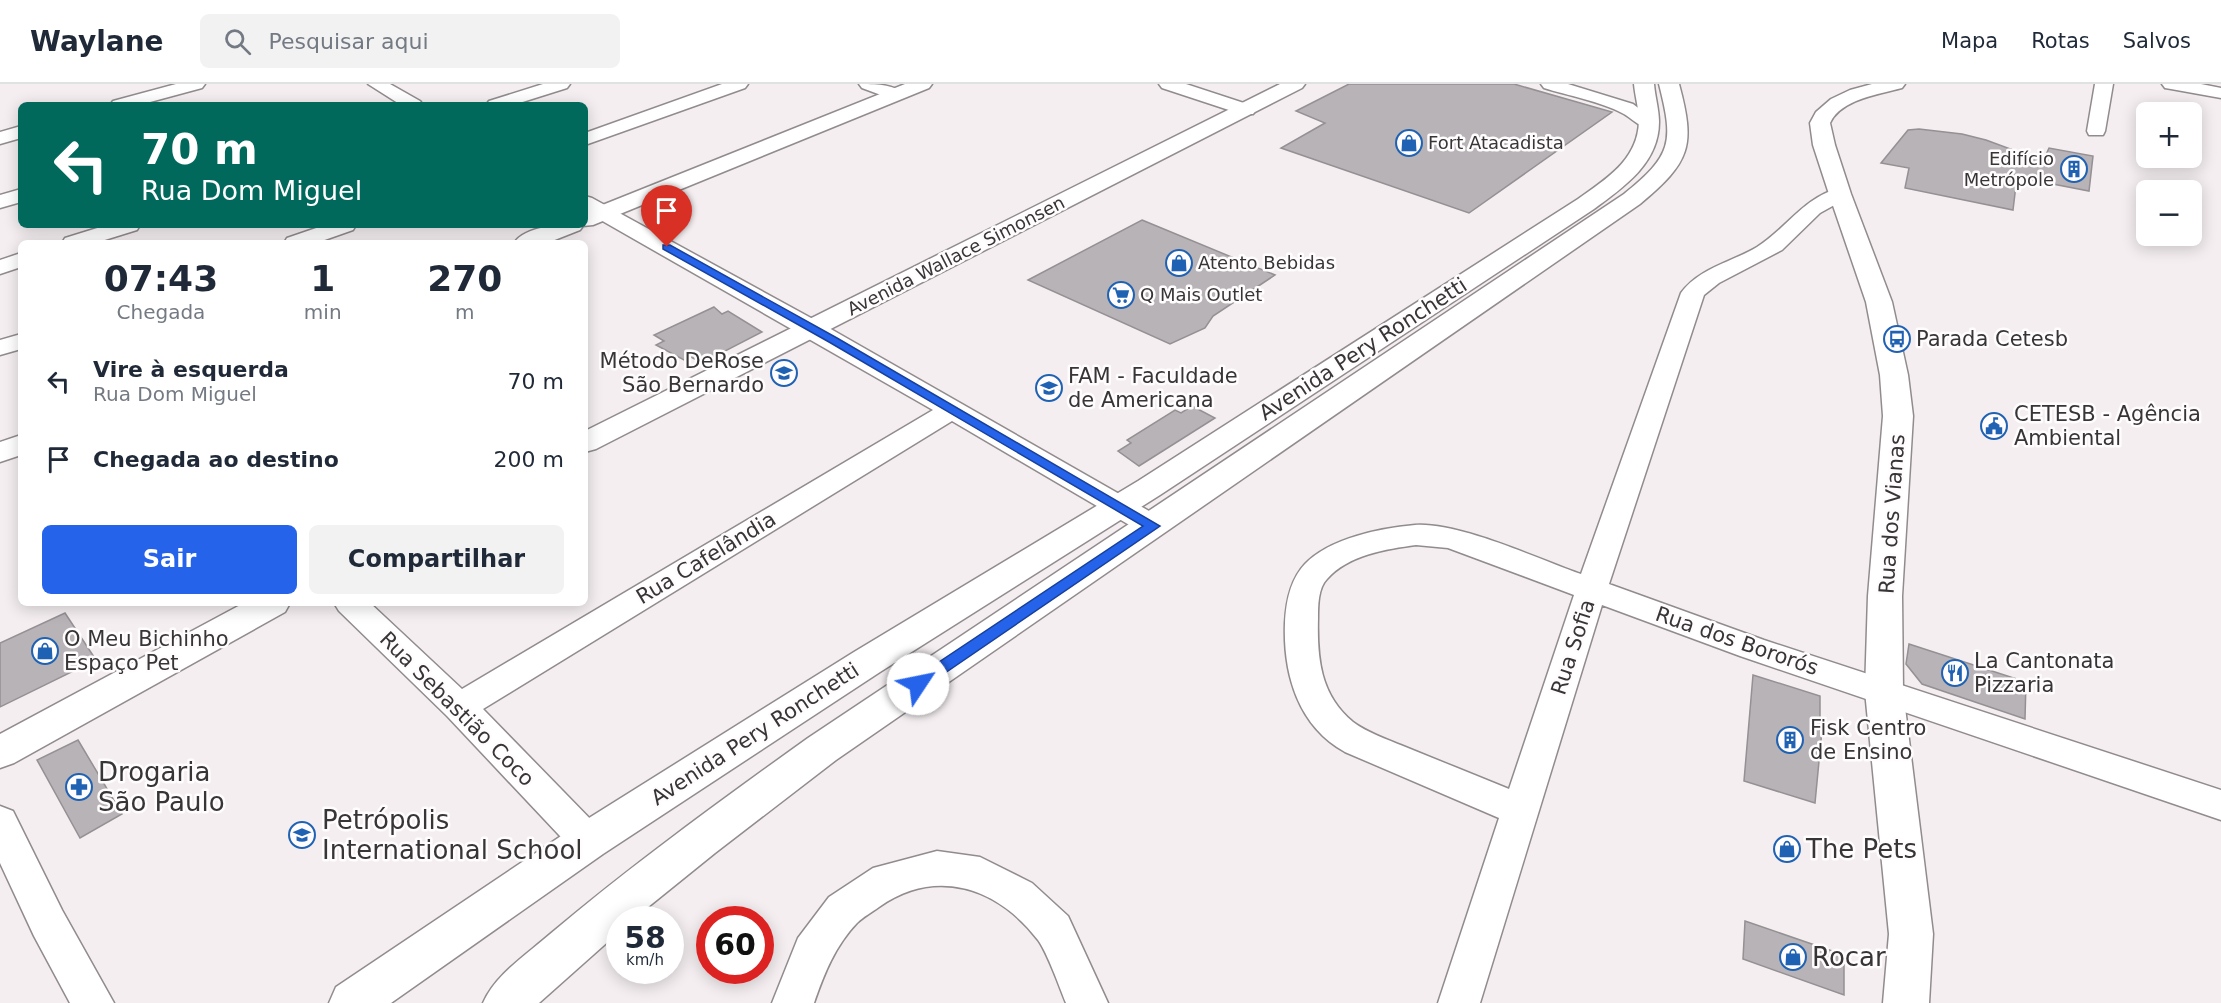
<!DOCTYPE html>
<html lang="pt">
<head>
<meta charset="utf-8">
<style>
	:root { --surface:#fff; --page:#f2f2f3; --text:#1f2937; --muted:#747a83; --line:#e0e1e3; --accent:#2563eb }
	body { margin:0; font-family:"DejaVu Sans",sans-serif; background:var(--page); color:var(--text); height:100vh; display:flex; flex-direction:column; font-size:22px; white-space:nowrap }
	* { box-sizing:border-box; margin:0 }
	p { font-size:20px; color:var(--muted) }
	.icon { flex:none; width:33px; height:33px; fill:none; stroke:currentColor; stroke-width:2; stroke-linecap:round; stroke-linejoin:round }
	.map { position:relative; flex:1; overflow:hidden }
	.details { position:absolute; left:18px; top:156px; width:570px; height:366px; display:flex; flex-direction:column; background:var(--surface); border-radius:9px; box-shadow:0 3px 15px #0003 }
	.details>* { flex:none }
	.banner { position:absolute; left:18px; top:18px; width:570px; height:126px; border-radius:9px; box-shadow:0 3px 15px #0003; background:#00695c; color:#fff; overflow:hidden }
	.tools { position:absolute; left:2136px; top:18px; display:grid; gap:12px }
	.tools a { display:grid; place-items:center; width:66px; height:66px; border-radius:9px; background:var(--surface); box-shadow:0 3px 15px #0003; font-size:30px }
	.speed { position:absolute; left:606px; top:822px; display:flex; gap:12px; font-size:30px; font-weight:700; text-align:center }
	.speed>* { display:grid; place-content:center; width:78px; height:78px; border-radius:50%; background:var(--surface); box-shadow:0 3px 15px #0003; line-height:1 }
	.speed small { font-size:15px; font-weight:400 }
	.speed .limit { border:9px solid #d22; background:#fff; color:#111 }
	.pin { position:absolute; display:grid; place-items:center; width:51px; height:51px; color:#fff; margin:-62px -26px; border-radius:50% 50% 50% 0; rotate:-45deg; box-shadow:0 0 6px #0007 }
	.pin .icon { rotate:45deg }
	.me { position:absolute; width:66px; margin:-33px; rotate:56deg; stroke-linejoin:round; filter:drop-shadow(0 0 4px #0008) }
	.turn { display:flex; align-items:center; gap:21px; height:126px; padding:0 24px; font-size:27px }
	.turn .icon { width:78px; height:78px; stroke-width:2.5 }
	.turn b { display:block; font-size:42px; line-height:51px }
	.eta { display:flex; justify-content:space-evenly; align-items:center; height:102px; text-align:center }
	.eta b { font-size:36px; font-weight:700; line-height:42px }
	.cta { display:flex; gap:12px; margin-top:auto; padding:12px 24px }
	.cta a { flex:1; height:69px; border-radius:9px; background:var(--accent); color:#fff; font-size:24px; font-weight:700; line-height:69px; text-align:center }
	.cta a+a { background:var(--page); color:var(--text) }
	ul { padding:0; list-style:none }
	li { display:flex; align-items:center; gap:18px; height:78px; padding:0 24px }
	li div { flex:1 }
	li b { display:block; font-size:22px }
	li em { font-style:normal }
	header { display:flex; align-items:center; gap:36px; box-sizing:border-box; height:84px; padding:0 30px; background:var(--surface); border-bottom:2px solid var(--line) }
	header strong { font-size:28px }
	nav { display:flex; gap:33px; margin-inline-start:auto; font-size:21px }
	.search { width:420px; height:54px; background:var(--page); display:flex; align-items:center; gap:15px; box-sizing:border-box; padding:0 21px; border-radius:9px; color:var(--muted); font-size:22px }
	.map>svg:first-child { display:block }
	.building { fill:#b7b3b6; stroke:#949093; stroke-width:1.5 }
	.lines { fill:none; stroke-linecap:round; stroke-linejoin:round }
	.minor-casing { stroke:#918b8d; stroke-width:3 }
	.tertiary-casing { stroke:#918b8d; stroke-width:3 }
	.primary-casing { stroke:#918b8d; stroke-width:3 }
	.minor { fill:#fff; fill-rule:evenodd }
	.tertiary { fill:#fff; fill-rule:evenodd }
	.primary { fill:#fff; fill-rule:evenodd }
	.route { fill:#2563eb; stroke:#184099; stroke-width:1.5 }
	.labels { text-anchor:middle; stroke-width:5; stroke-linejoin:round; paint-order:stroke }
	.far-poi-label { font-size:18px; fill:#383536; stroke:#fffcfd; text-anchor:start }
	.far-street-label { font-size:18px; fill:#383536; stroke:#fffcfd }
	.poi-label { font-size:21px; fill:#383536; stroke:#fffcfd; text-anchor:start }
	.street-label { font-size:21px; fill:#383536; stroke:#fffcfd }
	.near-poi-label { font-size:26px; fill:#383536; stroke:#fffcfd; text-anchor:start }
</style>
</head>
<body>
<header>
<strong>Waylane</strong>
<div class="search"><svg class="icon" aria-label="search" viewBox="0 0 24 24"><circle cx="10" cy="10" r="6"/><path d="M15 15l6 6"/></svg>Pesquisar aqui</div>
<nav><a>Mapa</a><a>Rotas</a><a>Salvos</a></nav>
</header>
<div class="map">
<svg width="2221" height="919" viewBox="0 0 2221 919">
	<rect width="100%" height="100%" fill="#f4eef0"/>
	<path class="building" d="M1349,0h165l98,28 -143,101 -188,-65 44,-25 -29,-12z
		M1919,45l43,5 24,6 57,21 6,-13 44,8 -4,35 -72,-14 -4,33 -108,-22 4,-20 -28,-5 27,-33z
		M1142,136l133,55 -62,41 -8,12 -35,16 -142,-64z
		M714,223l8,7 6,-3 34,21 -60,31 -11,-6 -7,3 -28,-15 8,-4 -10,-6z
		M1192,322l23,12 -76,48 -21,-15 13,-8 -4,-3 48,-30 6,3z
		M65,529l31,47 -96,47v-64z
		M1909,560l117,38 -1,37 -103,-35 -16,-20z
		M1753,591l67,21v34h2l-7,73 -71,-22z
		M78,656l44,74 -42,24 -43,-78z
		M1745,837l99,34v40l-101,-36z"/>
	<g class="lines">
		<defs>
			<path id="minor" d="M176,0h29l-3,4 -63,17h-29l3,-4z
				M368,0h22l30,17 3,4h-22z
				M543,0h27l-3,4 -54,17h-27l3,-4z
				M722,0h26l-3,4 -160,57v-12z
				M859,0c15,0 35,0 45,10l-3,4h-12l-27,-10z
				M1159,0h27l67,22 3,4 -3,4h-12l-79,-26z
				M1541,0h27l65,20 25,19 -2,4c-15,4 -22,-8 -34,-14 -20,-11 -56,-18 -78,-25z
				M2095,0h18l-8,47 -2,4h-14l-2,-4z
				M2162,0h39l20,4v10l-50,-9 -6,-1z
				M21,42v12l-21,6v-12z
				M1840,104l7,2 3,4 -3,4 -27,15 -38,37 -63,33 -15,12 -95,289 155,56 457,150v30l-481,-164 -138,-51 -122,398h-42l61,-185 -154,-66c-47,-26 -62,-78 -60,-129 1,-21 5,-43 20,-59 25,-26 76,-36 110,-39 44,-3 123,34 166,49l100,-281c18,-25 51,-31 76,-46 30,-19 47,-50 83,-59zM1416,461l32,3 126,47 -65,194c-35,-14 -71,-29 -106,-43 -17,-7 -35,-13 -50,-24 -33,-27 -36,-64 -35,-104 0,-12 0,-30 9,-39 21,-24 59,-30 89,-34z
				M21,105v13l-21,6v-13z
				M585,112l7,2 230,126 341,195 5,7 -5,7 -10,3 -10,-3 -191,-112 -469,288 118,121 6,11 -6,11 -13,5 -13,-5 -128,-136 -108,-105 -5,-8h36l92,86 471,-279 -348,-199z
				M107,141h33l-3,5 -42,13h-33l3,-5z
				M325,141h31l-3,5 -37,13h-32l3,-5z
				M21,169v14l-21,7v-14z
				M21,250v15l-21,6v-15z
				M0,722l13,5 49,99 52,93h-44l-36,-67 -34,-73z
				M937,767l43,6 52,26 36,33 40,87h-42c-7,-17 -18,-49 -28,-63 -41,-53 -102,-73 -159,-33 -7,5 -16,10 -22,16 -22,23 -33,51 -43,80h-42l26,-65 31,-41 44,-29z"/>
			<path id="tertiary" d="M905,0h27l-3,4 -336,137 -10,1 -3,4 -33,13h-33c13,-19 51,-18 71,-18v-13z
				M1280,0h25l-3,4 -706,361 -11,3v-21z
				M1872,0h33l-3,4c-22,6 -61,11 -72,35l5,22 16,49 41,108 16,73 5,41 -11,180 1,95 30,243 -4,69h-46l6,-69 -24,-243 3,-95 15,-180 -3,-41 -14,-73 -37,-108 -16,-49 -3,-22 6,-11 15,-13 19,-9z
				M21,351v20l-21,7v-20z
				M244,519h46l-5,9 -271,151 -14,5v-34z"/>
			<path id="primary" d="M1634,0h20c1,13 5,25 5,38 0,41 -35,65 -65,87l-434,286 -280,177 -277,182 -212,149h-62l7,-16 237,-159 281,-176 284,-171 440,-282c28,-20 60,-39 61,-78 0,-12 -4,-25 -5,-37z
				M1659,0h20c17,63 11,78 -39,120l-804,556 -121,93 -83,67h-12v11l-81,72h-56c12,-28 43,-48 66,-68 83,-70 171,-134 259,-197l816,-544c48,-39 50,-51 35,-110z"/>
		</defs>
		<use href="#minor" class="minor-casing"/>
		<use href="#tertiary" class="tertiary-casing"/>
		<use href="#primary" class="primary-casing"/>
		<use href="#minor" class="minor"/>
		<use href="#tertiary" class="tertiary"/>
		<use href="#primary" class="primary"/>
	</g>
	<path class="route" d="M663,161h7l167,93 323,188 -237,162h-11l-2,-4 2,-4 231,-154 -314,-184 -166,-93z"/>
	<defs>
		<symbol id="shop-ring" viewBox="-11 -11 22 22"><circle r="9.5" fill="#fffcfd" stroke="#1f62b3" stroke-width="1.5"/><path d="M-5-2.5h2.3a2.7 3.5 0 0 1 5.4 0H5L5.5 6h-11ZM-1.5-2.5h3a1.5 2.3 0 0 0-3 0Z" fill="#1f62b3"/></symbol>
		<symbol id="building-ring" viewBox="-11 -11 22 22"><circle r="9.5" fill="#fffcfd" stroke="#1f62b3" stroke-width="1.5"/><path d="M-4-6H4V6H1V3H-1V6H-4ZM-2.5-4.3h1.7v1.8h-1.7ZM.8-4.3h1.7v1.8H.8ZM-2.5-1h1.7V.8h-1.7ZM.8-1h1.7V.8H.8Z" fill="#1f62b3"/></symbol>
		<symbol id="supermarket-ring" viewBox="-11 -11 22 22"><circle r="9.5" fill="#fffcfd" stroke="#1f62b3" stroke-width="1.5"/><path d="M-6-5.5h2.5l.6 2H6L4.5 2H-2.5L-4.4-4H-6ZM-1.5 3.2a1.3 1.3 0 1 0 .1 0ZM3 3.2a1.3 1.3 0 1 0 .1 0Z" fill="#1f62b3"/></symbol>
		<symbol id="bus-ring" viewBox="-11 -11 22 22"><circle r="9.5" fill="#fffcfd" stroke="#1f62b3" stroke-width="1.5"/><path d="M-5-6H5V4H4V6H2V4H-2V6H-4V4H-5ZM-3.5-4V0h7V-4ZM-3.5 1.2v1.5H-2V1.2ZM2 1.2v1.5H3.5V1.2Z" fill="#1f62b3"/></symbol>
		<symbol id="university-ring" viewBox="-11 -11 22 22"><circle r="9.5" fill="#fffcfd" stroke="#1f62b3" stroke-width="1.5"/><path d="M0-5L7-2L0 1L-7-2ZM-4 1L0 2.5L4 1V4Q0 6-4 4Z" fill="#1f62b3"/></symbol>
		<symbol id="civic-ring" viewBox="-11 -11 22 22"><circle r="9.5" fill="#fffcfd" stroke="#1f62b3" stroke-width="1.5"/><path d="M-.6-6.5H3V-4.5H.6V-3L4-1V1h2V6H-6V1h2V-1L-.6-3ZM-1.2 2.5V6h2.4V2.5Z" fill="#1f62b3"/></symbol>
		<symbol id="restaurant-ring" viewBox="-11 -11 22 22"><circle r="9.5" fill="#fffcfd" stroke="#1f62b3" stroke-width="1.5"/><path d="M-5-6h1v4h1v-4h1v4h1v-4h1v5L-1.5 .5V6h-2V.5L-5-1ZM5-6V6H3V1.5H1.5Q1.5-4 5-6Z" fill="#1f62b3"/></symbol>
		<symbol id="pharmacy-ring" viewBox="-11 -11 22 22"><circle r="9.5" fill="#fffcfd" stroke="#1f62b3" stroke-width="1.5"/><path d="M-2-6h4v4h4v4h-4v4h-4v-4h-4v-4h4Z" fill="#1f62b3"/></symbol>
		<symbol id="school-ring" viewBox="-11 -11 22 22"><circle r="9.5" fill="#fffcfd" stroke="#1f62b3" stroke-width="1.5"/><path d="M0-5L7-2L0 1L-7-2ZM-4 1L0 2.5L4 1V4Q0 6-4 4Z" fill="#1f62b3"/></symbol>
	</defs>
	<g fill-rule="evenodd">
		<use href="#shop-ring" x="1394" y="44" width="30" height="30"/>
		<use href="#building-ring" x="2059" y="70" width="30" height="30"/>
		<use href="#shop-ring" x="1164" y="164" width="30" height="30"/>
		<use href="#supermarket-ring" x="1106" y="196" width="30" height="30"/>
		<use href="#bus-ring" x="1882" y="240" width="30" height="30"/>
		<use href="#university-ring" x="769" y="274" width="30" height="30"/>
		<use href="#university-ring" x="1034" y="289" width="30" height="30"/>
		<use href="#civic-ring" x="1979" y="327" width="30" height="30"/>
		<use href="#shop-ring" x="30" y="552" width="30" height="30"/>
		<use href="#restaurant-ring" x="1940" y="574" width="30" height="30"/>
		<use href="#building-ring" x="1775" y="641" width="30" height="30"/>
		<use href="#pharmacy-ring" x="64" y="688" width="30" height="30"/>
		<use href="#school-ring" x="287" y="736" width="30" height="30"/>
		<use href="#shop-ring" x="1772" y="750" width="30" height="30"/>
		<use href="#shop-ring" x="1778" y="858" width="30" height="30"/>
	</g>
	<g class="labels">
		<g class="far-poi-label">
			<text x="1428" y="65">Fort Atacadista</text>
			<text x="2054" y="81" text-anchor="end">Edifício<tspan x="2054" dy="21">Metrópole</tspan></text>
			<text x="1198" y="185">Atento Bebidas</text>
			<text x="1140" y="217">Q Mais Outlet</text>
		</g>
		<g class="far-street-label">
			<text transform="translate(956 172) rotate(-27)" y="6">Avenida Wallace Simonsen</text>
		</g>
		<g class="poi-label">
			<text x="1916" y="262">Parada Cetesb</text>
			<text x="764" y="284" text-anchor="end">Método DeRose<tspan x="764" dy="24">São Bernardo</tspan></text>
			<text x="1068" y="299">FAM - Faculdade<tspan x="1068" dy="24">de Americana</tspan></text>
			<text x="2014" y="337">CETESB - Agência<tspan x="2014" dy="24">Ambiental</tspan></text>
			<text x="64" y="562">O Meu Bichinho<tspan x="64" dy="24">Espaço Pet</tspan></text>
			<text x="1974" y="584">La Cantonata<tspan x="1974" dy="24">Pizzaria</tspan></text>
			<text x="1810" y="651">Fisk Centro<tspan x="1810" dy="24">de Ensino</tspan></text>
		</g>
		<g class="street-label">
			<text transform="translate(1363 265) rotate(-33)" y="7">Avenida Pery Ronchetti</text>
			<text transform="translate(1892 430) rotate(-86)" y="7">Rua dos Vianas</text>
			<text transform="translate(706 474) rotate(-31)" y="7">Rua Cafelândia</text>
			<text transform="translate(1737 557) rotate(19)" y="7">Rua dos Bororós</text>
			<text transform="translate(1573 563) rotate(-72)" y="7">Rua Sofia</text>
			<text transform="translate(457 625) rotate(45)" y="7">Rua Sebastião Coco</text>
			<text transform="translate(755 650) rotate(-33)" y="7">Avenida Pery Ronchetti</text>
		</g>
		<g class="near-poi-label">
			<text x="98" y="697">Drogaria<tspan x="98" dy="30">São Paulo</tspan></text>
			<text x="322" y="745">Petrópolis<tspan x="322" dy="30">International School</tspan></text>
			<text x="1806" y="774">The Pets</text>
			<text x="1812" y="882">Rocar</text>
		</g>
	</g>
</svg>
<div class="tools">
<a>+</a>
<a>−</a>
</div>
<div class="speed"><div>58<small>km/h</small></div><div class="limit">60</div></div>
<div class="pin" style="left:667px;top:163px;background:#d93025"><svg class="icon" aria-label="arrive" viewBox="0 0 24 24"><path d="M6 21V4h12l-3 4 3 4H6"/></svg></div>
<svg class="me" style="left:918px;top:600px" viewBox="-20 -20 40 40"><circle r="19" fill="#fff"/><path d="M0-13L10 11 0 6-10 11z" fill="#2563eb"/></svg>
<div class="banner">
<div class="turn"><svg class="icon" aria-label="left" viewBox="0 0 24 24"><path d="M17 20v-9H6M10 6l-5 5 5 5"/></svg><div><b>70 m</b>Rua Dom Miguel</div></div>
</div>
<section class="details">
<div class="eta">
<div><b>07:43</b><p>Chegada</p></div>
<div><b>1</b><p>min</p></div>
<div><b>270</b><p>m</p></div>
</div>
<ul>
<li><svg class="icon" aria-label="left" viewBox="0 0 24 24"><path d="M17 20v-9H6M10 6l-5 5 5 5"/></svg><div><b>Vire à esquerda</b><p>Rua Dom Miguel</p></div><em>70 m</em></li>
<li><svg class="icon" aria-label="arrive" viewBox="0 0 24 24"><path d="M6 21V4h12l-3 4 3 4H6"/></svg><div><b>Chegada ao destino</b></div><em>200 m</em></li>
</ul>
<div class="cta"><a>Sair</a><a>Compartilhar</a></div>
</section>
</div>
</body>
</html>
